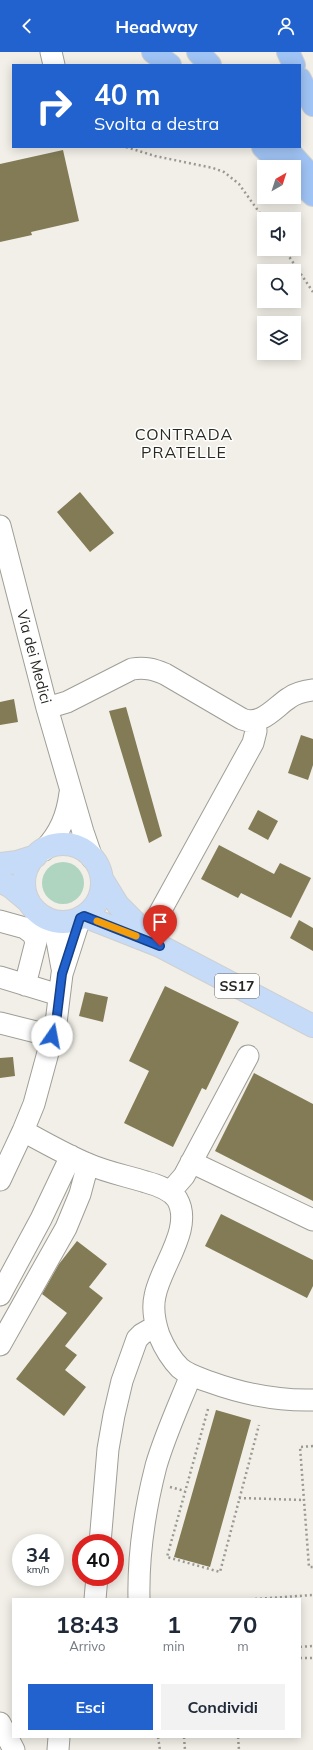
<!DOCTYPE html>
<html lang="it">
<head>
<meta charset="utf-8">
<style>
	:root { --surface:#fff; --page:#f2f2f3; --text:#1f2937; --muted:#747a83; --accent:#2162ce }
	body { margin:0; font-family:Mulish,sans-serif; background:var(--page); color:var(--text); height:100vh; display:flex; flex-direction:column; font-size:15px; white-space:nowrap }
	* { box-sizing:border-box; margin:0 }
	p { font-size:13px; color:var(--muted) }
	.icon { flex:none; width:22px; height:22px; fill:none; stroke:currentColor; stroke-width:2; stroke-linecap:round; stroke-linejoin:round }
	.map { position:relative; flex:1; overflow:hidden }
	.drawer { position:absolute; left:12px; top:1546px; width:289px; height:140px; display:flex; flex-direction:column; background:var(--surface); border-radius:0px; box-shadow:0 2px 10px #0003 }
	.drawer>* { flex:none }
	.guide { position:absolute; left:12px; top:12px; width:289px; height:84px; border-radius:0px; box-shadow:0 2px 10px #0003; background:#2162ce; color:#fff; overflow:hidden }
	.needle { width:26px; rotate:39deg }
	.controls { position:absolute; left:257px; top:108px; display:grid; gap:8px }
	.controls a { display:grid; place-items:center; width:44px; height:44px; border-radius:0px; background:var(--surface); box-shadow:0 2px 10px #0003; font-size:20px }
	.speed { position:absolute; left:12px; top:1482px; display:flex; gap:8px; font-size:20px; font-weight:700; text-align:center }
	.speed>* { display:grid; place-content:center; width:52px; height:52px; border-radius:50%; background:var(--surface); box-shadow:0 2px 10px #0003; line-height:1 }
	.speed small { font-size:10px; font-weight:400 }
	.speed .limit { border:6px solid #d22; background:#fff; color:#111 }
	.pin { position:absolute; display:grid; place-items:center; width:34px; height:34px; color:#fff; margin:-41px -17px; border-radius:50% 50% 50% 0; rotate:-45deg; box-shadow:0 0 4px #0007 }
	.pin .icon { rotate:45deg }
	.me { position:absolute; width:44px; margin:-22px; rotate:12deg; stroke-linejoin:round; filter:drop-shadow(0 0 3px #0008) }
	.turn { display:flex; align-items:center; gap:14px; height:84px; padding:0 16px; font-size:18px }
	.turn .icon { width:52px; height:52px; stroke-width:2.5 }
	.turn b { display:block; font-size:28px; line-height:34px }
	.eta { display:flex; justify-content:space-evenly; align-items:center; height:68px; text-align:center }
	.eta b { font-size:24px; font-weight:700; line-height:28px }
	.primary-button { display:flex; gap:8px; margin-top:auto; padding:8px 16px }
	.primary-button a { flex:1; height:46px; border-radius:0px; background:var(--accent); color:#fff; font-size:16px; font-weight:700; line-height:46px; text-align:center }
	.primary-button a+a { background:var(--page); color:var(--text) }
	header { display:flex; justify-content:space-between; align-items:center; height:52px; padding:0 16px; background:var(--accent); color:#fff; font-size:18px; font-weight:700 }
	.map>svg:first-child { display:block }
	.green { fill:#afd5c1 }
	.building { fill:#827b56 }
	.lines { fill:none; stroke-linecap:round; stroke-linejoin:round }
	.minor-casing { stroke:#9f9e96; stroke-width:23 }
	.major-casing { stroke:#cfcfcf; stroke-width:24 }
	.highway-casing { stroke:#cfcfcf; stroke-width:24 }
	.path { stroke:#9a9993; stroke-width:2.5; stroke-dasharray:2 3; stroke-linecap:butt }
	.minor { stroke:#fff; stroke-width:21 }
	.major { stroke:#c5dbf8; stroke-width:22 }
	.highway { stroke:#9fc3f4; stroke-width:22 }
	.route-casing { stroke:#154086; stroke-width:10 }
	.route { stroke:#2162ce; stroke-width:7 }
	.slow { stroke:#f59e0b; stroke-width:7 }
	.labels { text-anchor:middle; stroke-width:3; stroke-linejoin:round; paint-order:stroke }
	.shield { fill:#fff; stroke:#676765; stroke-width:1 }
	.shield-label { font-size:14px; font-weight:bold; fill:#262623 }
	.street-label { font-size:15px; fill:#262623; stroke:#fff }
	.neighbourhood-label { font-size:16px; letter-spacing:1px; fill:#2a2923; stroke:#fff }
</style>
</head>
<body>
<header><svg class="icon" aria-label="back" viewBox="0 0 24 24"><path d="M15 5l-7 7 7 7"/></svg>Headway<svg class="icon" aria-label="person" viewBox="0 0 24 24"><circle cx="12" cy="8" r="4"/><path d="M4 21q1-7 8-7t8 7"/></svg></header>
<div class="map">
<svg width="313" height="1698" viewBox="0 0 313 1698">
	<rect width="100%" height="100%" fill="#f1efe7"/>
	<path class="green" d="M42 831a21 21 0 1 1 42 0a21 21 0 1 1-42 0Z"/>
	<path class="building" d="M63,98l16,71 -48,11 1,3 -32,7v-78z
		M80,440l34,41 -24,19 -33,-40z
		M14,647l4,23 -18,3v-23z
		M126,655l36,129 -13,7 -40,-132z
		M301,683l12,4v26l-5,15 -20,-7z
		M258,758l20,11 -10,19 -20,-11z
		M219,793l55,29 6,-11 31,15 -20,40 -50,-25 -3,5 -37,-19z
		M299,868l14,8v23l-23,-13z
		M165,934l74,36 -33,68 -4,-2 -29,59 -49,-24 25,-52 -20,-10z
		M85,940l23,5 -5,25 -24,-6z
		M13,1005l2,19 -15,2v-20z
		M254,1021l59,31v97l-98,-50z
		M221,1162l92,46v26l-6,12 -102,-52z
		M77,1189l30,23 -18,23 14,11 -38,48 12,9 -12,15 21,17 -22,29 -48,-37 51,-66 -25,-19 17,-30z
		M216,1358l35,10 -41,147 -36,-10z"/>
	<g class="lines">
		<defs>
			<path id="minor" d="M51,0l3,13
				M0,474l47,182 36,124 9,26
				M47,656l20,-6 65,-33c13,-2 21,0 33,5l77,45c19,8 33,-12 47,-21 7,-5 16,-7 24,-8
				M44,798c16,-17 23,-34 26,-57
				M46,866l10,17 6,33
				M0,869l25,7 8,6 3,8 -11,43
				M155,869l98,-178 3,-12 -1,-10
				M0,925l59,18
				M0,971l52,13
				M23,1079c21,11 43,24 65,33 18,8 39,12 58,18 11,3 24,7 31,17 17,29 -17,68 -22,97 -3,13 0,27 4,39 5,12 11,23 21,33 8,7 19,10 30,14 33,12 67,19 103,18
				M191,1110l122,58
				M0,1128l23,-49 11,-27 22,-81 6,-49 18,-56
				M170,1140l14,-16 64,-120
				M0,1243l41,-76 30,-63
				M0,1293l66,-117 14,-34 8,-30
				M100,1491l8,-94 6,-34 8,-34 15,-42 5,-5 14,-8
				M95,1547l2,-22
				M139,1547c-1,-44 6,-90 17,-133 9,-31 23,-61 35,-91
				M0,1671l14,27
				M58,1698l1,-13"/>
			<path id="major" d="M24 831a39 39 0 1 1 78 0a39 39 0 1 1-78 0Z
				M0,812l17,-2 19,-6
				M102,827l16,26 32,32
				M0,829l11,6 18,15
				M84,864l76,30 153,80"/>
			<path id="highway" d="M153,0l17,13
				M198,0l12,13
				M288,0l6,13
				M300,27l13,26
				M263,95l21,20
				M285,95l28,31
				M294,125l19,18"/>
		</defs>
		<use href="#minor" class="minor-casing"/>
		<use href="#major" class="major-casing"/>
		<use href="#highway" class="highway-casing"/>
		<path class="path" d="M126,95l29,9 58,12 11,4 15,12 25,35
			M284,197l29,43
			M208,1357l-41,148 53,15 39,-147
			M313,1394l-13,1 9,120h4
			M170,1435l15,4
			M239,1446l65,2
			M255,1547l58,-4
			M300,1595l13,-1
			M300,1606h13
			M158,1685l2,13
			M184,1685l1,13
			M238,1685l1,13"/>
		<use href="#minor" class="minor"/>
		<use href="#major" class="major"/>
		<use href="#highway" class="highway"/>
	</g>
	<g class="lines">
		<defs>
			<path id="route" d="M52,984l4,-13 6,-49 18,-56 4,-2 76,30"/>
		</defs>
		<use href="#route" class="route-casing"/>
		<use href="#route" class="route"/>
		<path class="slow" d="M97,869l39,15"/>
	</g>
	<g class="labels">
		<rect class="shield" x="215" y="922" width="44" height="24" rx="3"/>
		<g class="shield-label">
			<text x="237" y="939">SS17</text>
		</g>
		<g class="street-label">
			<text transform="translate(34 605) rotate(75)" y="5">Via dei Medici</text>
		</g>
		<g class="neighbourhood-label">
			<text x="184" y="388">CONTRADA<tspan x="184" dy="18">PRATELLE</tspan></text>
		</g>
	</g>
</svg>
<div class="controls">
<a><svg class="needle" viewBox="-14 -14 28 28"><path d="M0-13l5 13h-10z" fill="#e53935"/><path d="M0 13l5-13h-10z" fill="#747a83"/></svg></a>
<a><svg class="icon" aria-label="sound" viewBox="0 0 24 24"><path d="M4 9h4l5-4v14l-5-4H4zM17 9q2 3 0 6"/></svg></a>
<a><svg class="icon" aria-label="search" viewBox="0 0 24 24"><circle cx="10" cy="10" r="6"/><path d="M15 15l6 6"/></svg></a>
<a><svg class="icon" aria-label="layers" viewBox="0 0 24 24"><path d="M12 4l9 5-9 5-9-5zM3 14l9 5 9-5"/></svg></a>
</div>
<div class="speed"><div>34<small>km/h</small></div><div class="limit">40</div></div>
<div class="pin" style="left:160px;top:894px;background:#d93025"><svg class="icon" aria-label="arrive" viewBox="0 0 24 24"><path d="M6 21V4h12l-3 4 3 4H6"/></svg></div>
<svg class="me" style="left:52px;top:984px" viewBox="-20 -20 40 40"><circle r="19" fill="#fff"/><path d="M0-13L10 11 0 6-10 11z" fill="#2162ce"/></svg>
<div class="guide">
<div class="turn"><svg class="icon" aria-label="right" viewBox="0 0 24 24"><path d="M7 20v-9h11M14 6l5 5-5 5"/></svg><div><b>40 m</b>Svolta a destra</div></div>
</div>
<section class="drawer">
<div class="eta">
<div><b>18:43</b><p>Arrivo</p></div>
<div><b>1</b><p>min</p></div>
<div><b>70</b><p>m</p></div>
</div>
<div class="primary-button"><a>Esci</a><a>Condividi</a></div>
</section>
</div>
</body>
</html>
